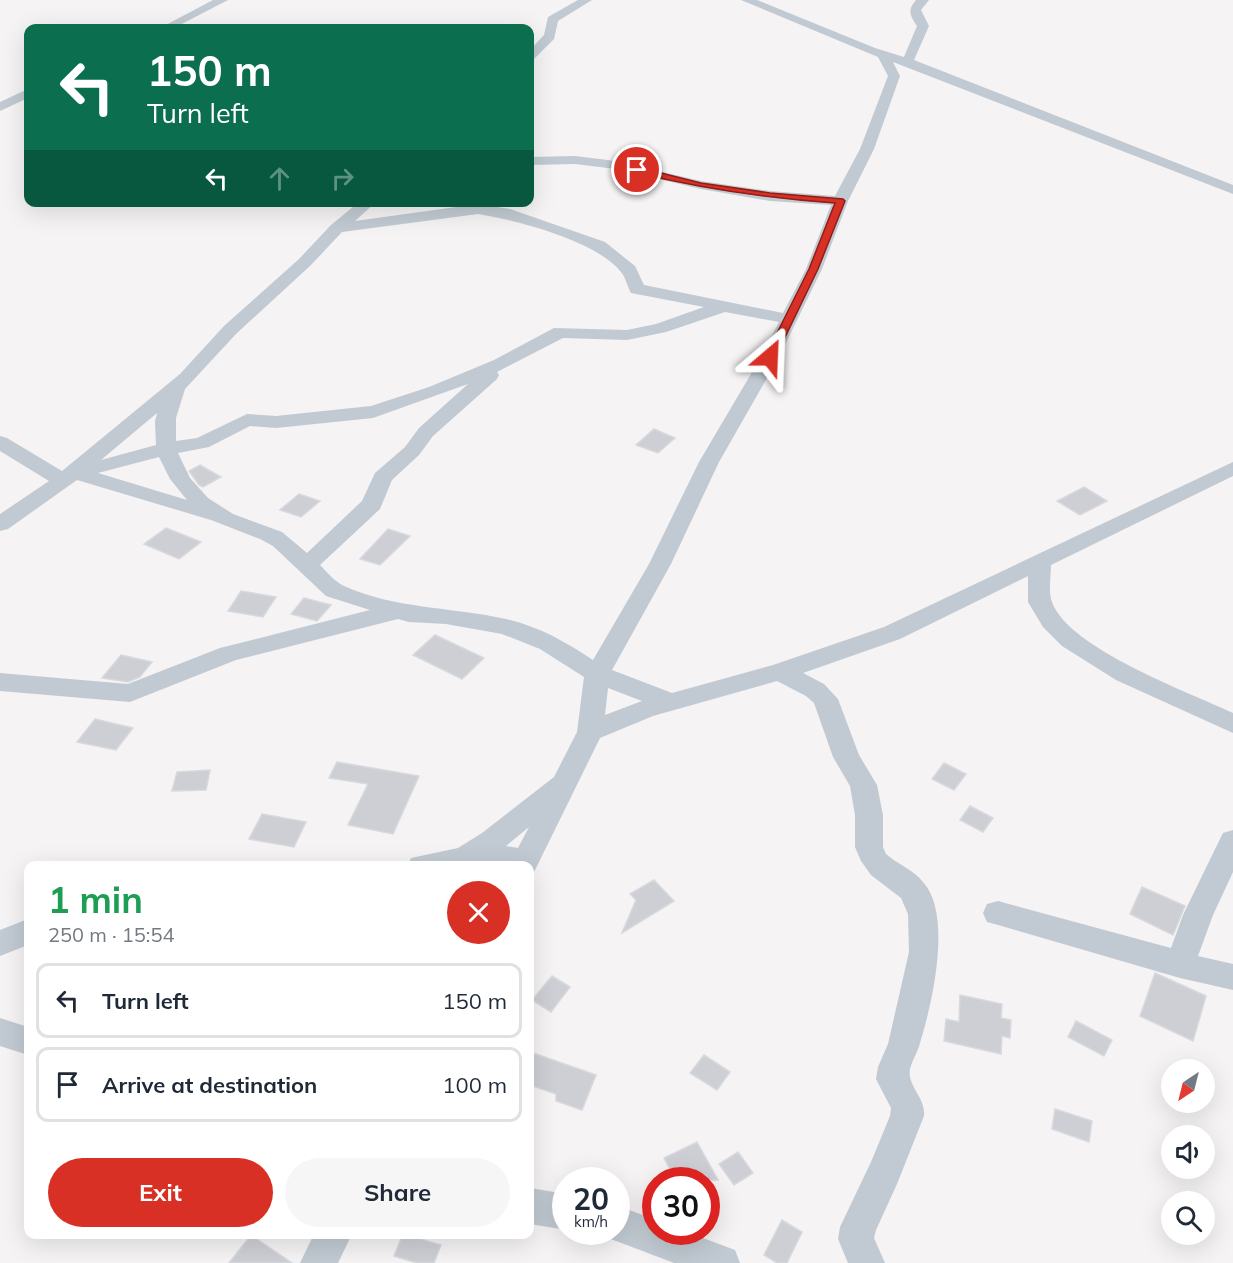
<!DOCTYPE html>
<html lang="en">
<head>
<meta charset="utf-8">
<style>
	:root { --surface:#fff; --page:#f6f6f7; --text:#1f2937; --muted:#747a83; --line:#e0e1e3; --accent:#d93025 }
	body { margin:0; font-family:Mulish,sans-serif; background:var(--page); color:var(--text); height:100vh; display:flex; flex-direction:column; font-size:22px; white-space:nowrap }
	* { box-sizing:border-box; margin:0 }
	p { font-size:20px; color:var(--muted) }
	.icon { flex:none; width:33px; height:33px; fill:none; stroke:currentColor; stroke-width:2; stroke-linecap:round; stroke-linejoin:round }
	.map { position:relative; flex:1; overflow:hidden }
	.sheet { position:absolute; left:24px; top:861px; width:510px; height:378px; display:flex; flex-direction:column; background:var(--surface); border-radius:12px; box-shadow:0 6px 24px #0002 }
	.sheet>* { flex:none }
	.hud { position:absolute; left:24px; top:24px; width:510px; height:183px; border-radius:12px; box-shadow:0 6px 24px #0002; background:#0b6e4f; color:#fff; overflow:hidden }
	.needle { width:39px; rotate:215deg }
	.buttons { position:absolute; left:1161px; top:1059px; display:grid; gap:12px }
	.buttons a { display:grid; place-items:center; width:54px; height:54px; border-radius:50%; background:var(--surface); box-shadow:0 6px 24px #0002; font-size:30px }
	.speed { position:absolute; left:552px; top:1167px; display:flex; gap:12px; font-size:30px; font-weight:700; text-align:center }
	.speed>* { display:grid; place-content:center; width:78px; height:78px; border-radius:50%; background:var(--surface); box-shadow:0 6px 24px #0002; line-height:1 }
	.speed small { font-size:15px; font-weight:400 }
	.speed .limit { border:9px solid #d22; background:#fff; color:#111 }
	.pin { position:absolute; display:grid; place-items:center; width:51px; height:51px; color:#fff; margin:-26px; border:3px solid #fff; border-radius:50%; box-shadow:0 2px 6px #0007 }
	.me { position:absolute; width:66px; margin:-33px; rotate:26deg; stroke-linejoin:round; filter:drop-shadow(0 0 4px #0008) }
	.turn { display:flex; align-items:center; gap:21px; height:126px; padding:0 24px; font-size:27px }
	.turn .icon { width:78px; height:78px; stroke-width:2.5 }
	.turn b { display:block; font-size:42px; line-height:51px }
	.lanes { display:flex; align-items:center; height:57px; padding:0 24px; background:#0003; justify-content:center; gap:30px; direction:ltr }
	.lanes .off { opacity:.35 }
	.round { display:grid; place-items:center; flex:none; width:63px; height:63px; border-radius:32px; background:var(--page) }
	.summary { display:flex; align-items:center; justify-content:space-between; height:102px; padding:0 24px }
	h1 { font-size:36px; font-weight:700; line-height:45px; color:#1e9e55 }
	.button { display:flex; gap:12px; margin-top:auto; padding:12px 24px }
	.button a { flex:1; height:69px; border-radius:36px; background:var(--accent); color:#fff; font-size:24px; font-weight:700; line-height:69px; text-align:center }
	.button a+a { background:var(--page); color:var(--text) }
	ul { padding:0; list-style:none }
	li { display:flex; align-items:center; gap:18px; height:75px; margin:0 12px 9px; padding:0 12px; border:3px solid var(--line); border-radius:12px }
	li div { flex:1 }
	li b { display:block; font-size:22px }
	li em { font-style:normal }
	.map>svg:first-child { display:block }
	.building { fill:#cdcfd5; stroke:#d7d9de; stroke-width:1.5 }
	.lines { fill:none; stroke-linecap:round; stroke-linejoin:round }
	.street { fill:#c1cad2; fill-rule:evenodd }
	.route { fill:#d93025; stroke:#8d1f18; stroke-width:1.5 }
</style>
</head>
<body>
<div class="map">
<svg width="1233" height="1263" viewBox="0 0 1233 1263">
	<rect width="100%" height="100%" fill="#f5f3f3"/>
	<path class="building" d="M654,429l21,9 -17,15 -22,-8z
		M200,465l21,12 -18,10 -4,-2 -10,-14z
		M1084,487l23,14 -27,14 -23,-14z
		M299,494l21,7 -19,16 -21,-7z
		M166,528l35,14 -22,17 -35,-15z
		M388,529l22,7 -30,29 -20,-6z
		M241,591l35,6 -13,20 -35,-6z
		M304,598l27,7 -14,16 -26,-7z
		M435,635l49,23 -22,21 -49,-24z
		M121,655l31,7 -12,15 -12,5 -26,-4z
		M95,719l38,9 -17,22 -39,-8z
		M337,762l82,14 -26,58 -45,-9 20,-41 -39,-6z
		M944,763l22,11 -12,16 -22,-11z
		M210,770l-4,20 -34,1 5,-19z
		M970,806l23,12 -10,14 -23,-12z
		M262,814l44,8 -12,25 -45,-8z
		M654,880l20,21 -52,32 14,-33 -6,-6z
		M1142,887l43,19 -12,29 -43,-21z
		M1155,973l51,23 -13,45 -53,-25z
		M552,976l18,11 -19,25 -19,-12z
		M960,995l42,9 -1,14 10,2 -1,18 -8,-2 -1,18 -57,-13 2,-22 13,3z
		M1076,1021l36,19 -8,16 -36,-19z
		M530,1052l66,23 -14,35 -26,-9v-7l-26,-9z
		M704,1055l26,17 -13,18 -27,-17z
		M1055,1109l37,12 -3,21 -37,-13z
		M697,1142l21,38h-42l-12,-22z
		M738,1152l15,21 -19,12 -15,-21z
		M782,1220l20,12 -15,31h-10l-13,-8z
		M403,1234l38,11 -7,18h-17l-23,-7z
		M251,1235l41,28h-63z"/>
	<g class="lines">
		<path class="street" d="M213,0h15l-54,28h-14z
			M578,0h14l-34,21 -4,18 -20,20 -4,1v-10l14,-15 4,-18z
			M741,0h16l118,48 29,9 13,-31c-7,-10 -10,-16 -1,-26h13l-8,10 8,16 -15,34 319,125v9l-340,-132 7,14 -26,73 -26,52 -26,68 -43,88 -60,105 -48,102 -59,106 60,23 101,-28 111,-38 349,-165v14l-182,89c0,11 -3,26 1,37 17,47 137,90 181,111v20l-117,-53 -54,-34 -19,-19 -15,-25v-26l-128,63 -97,34 21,11 14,15 21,56 18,30 6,30v32l3,7c11,10 28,16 37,28 30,33 9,122 -3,161 -2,9 -8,17 -10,26 -3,17 16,29 14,47l-27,68 -21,46 -2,8 11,25h-37l-10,-24 2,-12 31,-65 19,-46 1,-8 -15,-29 2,-12 10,-23 21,-92 -1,-38 -7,-16 -30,-23 -10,-14 -6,-14v-32l-5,-29 -17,-29 -19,-54 -8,-7 -29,-15 -124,35 -53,22 -63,128 -4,8 -3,1v-9h-123l4,-8 47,-10 24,-15 72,-56 23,-45 7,-55 -44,-28 -38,-15 -56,-10 -37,-2 -11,-3 -162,41 -106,42 -130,-11v-18l128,11 92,-36 150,-38 -44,-14 -53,-50 -13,-7 -49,-19 -134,-40 -69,49 -8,2v-17l49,-33 -49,-30v-15l7,2 55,33 118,-97 44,-48 75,-67 32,-34 28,-23h17l-21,19 123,-17 32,5 95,33 30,24 9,19 139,28 23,-44 25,-64 -61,-4 -69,-12 -85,-20 -41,-5 -45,1v-8l45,-1 41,5 85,20 69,10 65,5 25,-47 28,-73 -10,-19zM478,214c38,6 119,27 143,58 5,6 6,14 10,21l73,14 -48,17 -29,6 -73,-2 -60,32 -65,27 -58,19 -95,10 -29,-2 -50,24 -21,3v-23l9,-29 51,-55 75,-69 31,-33zM725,312l54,10 -18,35 -62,105 -50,102 -56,96c-27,-18 -55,-34 -87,-41 -54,-12 -111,-10 -162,-33 -9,-4 -17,-14 -24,-21l60,-56 12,-29 27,-25 14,-19 64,-57 2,-4 -2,-3 66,-34 64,2 39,-8zM468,384l-49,44 -14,19 -30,26 -13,28 -55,52 -25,-21 -49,-18 -25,-16 -18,-20 -12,-25 31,-6 41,-21 26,2 97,-10zM157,413l-2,9 1,23 -55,15zM159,457l11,22 17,21 -89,-27zM608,688l34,13 -37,14zM529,827l-11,21 -12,-2z
			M28,89v9l-28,13v-9z
			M1233,830v42l-20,43 -15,41 35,8v26l-53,-12 -182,-53 -11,-3 -4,-9 4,-9 11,-3 173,47 12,-33 36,-74 4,-8z
			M28,919v26l-28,11v-26z
			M0,1018l28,9v28l-28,-9z
			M530,1188l36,6v36l-36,-6z
			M616,1205l40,15v12h31l48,18 5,13h-66l-71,-27 -2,-4h15z
			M314,1234h38l-14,29h-38z"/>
	</g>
	<path class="route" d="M637,167l64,16 69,10 73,6 2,2 -27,68 -44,91 -9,-3 44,-88 26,-66c-71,-5 -132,-14 -201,-31v-4z"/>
</svg>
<div class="buttons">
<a><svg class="needle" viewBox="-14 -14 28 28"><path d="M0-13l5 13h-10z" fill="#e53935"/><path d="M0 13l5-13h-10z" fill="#747a83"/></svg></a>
<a><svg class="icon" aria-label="sound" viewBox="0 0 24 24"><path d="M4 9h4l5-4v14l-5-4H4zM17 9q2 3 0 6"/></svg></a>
<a><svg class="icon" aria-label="search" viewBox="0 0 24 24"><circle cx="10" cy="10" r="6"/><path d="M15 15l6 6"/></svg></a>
</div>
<div class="speed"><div>20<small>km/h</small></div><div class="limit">30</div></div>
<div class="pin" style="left:637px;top:170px;background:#d93025"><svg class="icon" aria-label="arrive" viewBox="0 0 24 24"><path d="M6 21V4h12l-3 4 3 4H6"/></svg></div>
<svg class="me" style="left:770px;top:357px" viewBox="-20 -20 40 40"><path d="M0-17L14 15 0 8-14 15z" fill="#d93025" stroke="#fff" stroke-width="4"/></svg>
<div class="hud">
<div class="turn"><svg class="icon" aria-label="left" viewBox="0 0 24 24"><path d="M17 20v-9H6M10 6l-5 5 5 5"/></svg><div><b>150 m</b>Turn left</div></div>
<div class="lanes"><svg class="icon" aria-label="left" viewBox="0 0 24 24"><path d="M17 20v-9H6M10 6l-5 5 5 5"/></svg><svg class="icon off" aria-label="ahead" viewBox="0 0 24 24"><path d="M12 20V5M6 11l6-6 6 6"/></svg><svg class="icon off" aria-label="right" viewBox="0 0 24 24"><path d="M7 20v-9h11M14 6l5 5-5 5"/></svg></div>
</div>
<section class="sheet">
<div class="summary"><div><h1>1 min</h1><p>250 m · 15:54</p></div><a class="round" style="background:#d93025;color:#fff"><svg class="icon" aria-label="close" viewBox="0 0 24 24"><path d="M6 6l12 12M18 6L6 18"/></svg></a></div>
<ul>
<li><svg class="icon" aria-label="left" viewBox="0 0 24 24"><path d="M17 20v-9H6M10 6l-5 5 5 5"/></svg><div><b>Turn left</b></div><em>150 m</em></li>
<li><svg class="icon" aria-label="arrive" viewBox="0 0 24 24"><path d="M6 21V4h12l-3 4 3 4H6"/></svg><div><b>Arrive at destination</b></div><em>100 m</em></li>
</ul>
<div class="button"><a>Exit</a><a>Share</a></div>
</section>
</div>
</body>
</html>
